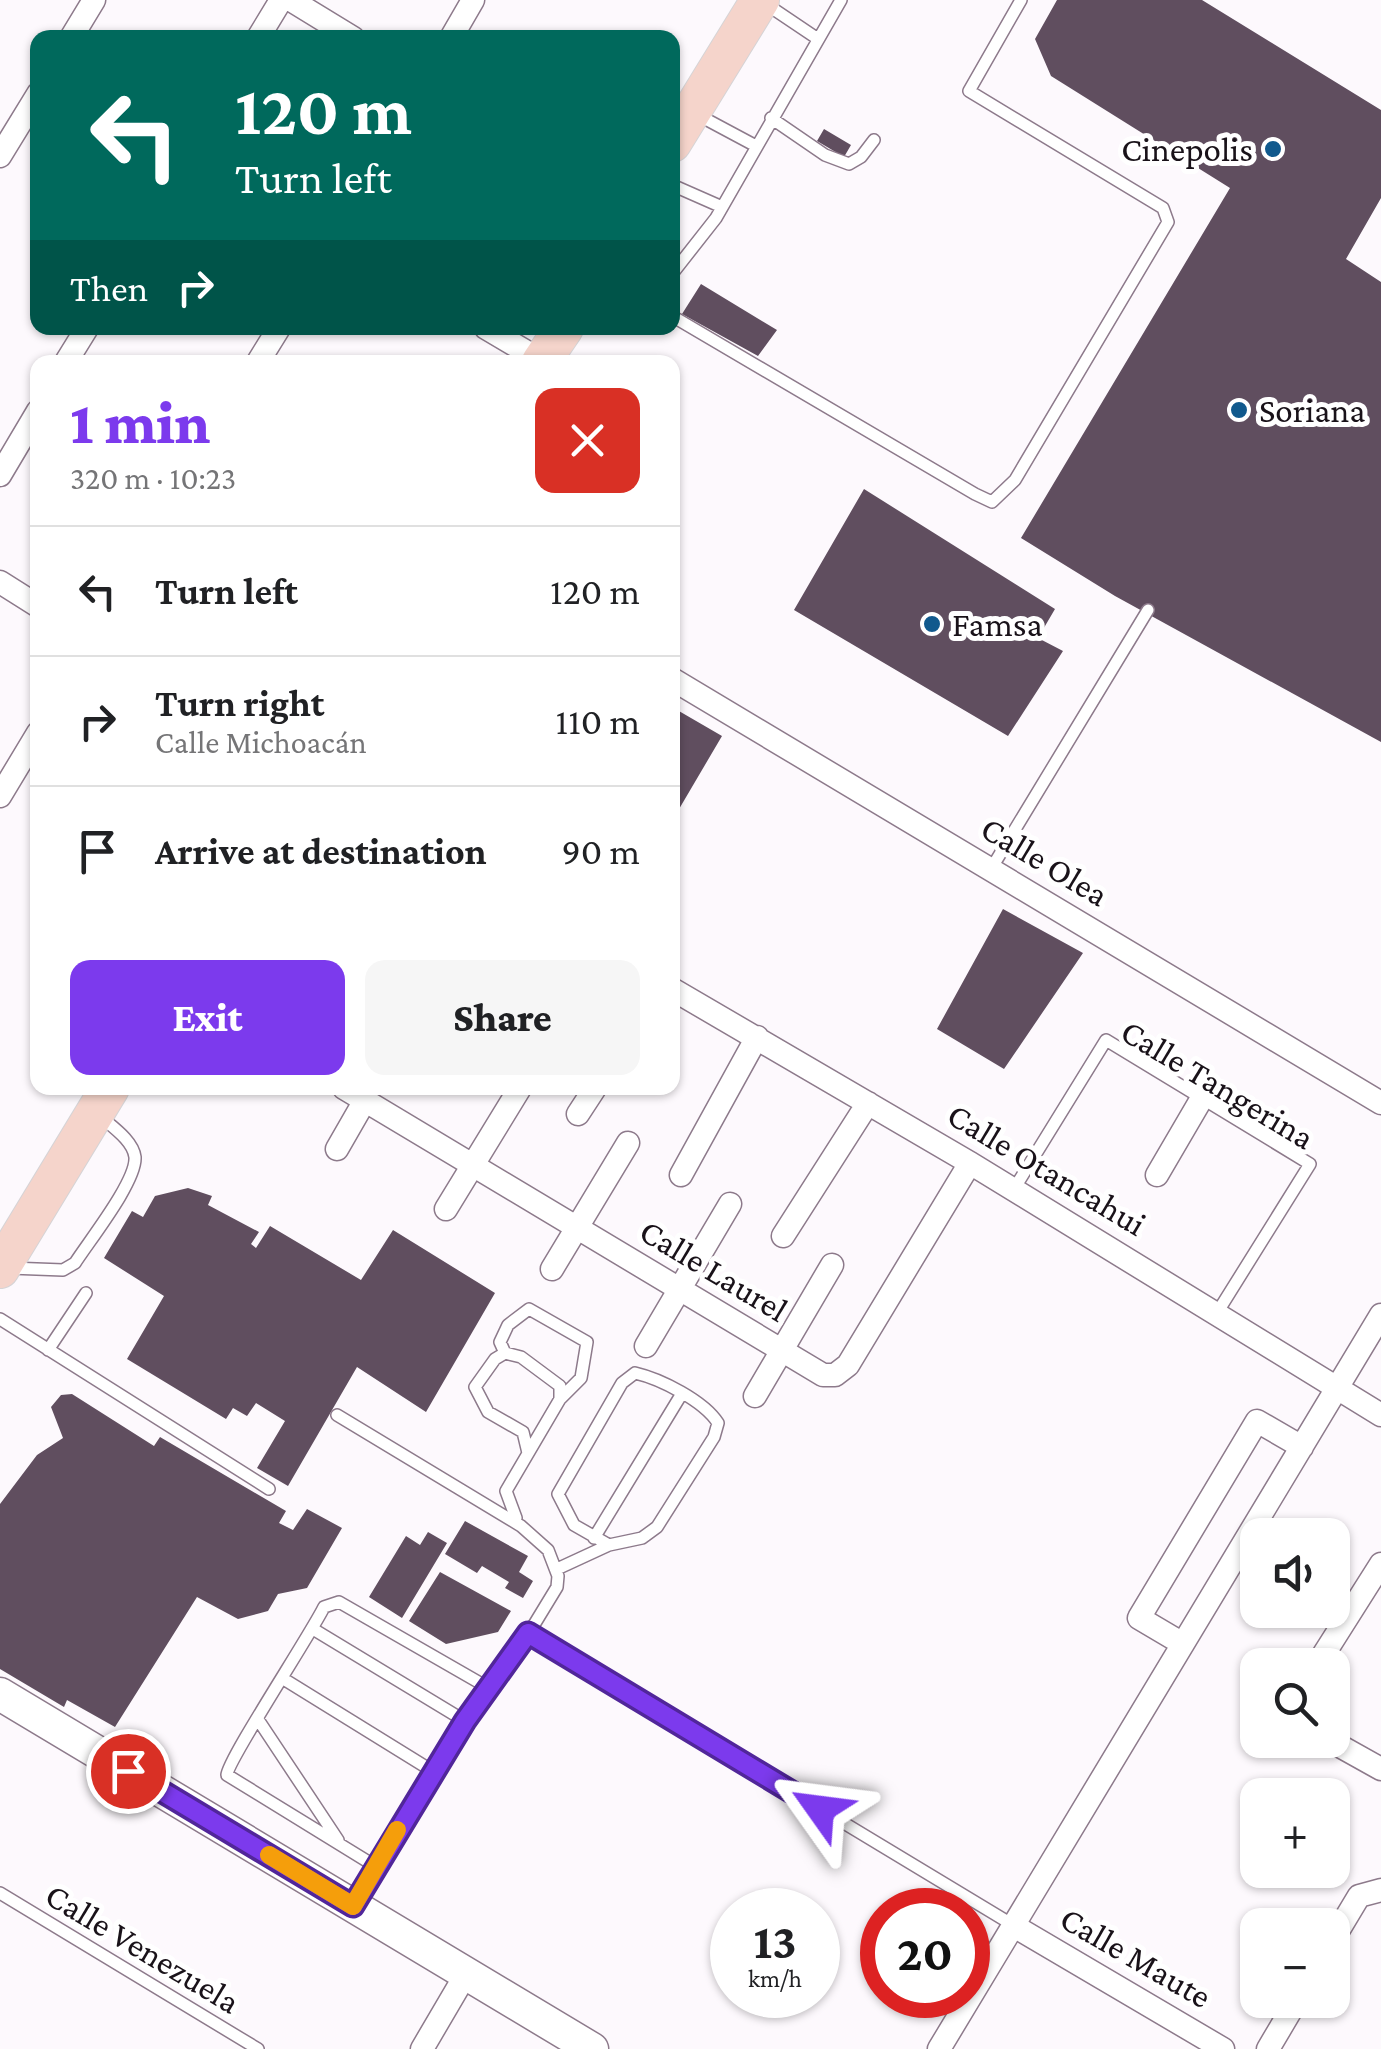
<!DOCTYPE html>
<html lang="en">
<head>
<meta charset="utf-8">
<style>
	:root { --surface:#fff; --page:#f6f6f6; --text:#202124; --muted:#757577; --line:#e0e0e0; --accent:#7c3aed }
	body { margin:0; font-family:"Crimson Pro",serif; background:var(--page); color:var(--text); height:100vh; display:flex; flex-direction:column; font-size:38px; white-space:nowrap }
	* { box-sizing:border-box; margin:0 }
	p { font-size:32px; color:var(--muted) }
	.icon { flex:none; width:55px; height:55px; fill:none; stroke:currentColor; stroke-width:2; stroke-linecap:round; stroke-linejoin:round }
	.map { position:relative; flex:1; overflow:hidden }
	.sheet { position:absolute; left:30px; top:355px; width:650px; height:740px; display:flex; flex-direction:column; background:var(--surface); border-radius:20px; box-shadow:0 2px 8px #0004 }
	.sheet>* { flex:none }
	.top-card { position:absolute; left:30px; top:30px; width:650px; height:305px; border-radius:20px; box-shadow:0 2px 8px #0004; background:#00695c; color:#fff; overflow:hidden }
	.tools { position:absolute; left:1240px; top:1518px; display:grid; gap:20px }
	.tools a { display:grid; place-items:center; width:110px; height:110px; border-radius:20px; background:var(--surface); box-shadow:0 2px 8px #0004; font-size:50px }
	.speed { position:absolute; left:710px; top:1888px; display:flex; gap:20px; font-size:50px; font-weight:700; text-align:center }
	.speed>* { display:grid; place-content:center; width:130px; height:130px; border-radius:50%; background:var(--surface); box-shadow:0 2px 8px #0004; line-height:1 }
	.speed small { font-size:25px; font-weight:400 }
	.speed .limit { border:15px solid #d22; background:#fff; color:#111 }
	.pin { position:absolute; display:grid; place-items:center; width:85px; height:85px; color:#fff; margin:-42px; border:5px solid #fff; border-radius:50%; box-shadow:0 2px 10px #0007 }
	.me { position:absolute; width:110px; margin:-55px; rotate:301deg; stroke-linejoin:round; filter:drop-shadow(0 0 8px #0008) }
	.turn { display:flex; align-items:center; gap:35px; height:210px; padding:0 40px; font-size:45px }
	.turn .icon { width:130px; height:130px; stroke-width:2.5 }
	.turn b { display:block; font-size:70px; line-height:85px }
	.then { display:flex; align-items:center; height:95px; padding:0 40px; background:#0003; gap:20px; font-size:38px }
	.round { display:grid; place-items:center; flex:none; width:105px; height:105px; border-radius:20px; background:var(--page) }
	.summary { display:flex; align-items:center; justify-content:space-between; height:170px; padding:0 40px }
	h1 { font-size:60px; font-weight:800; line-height:75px; color:var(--accent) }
	.button { display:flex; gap:20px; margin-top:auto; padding:20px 40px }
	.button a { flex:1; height:115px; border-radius:20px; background:var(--accent); color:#fff; font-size:40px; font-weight:800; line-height:115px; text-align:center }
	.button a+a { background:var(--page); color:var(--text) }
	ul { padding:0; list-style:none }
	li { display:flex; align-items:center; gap:30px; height:130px; padding:0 40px; border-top:2px solid var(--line) }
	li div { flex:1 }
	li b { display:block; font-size:38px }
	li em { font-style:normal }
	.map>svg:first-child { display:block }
	.building { fill:#604e5f }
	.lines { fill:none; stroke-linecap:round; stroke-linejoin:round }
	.service-casing { stroke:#8d7a8b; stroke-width:14 }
	.minor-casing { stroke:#8d7a8b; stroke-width:25 }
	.secondary-casing { stroke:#8d7a8b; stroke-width:35 }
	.primary-casing { stroke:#d6d4d6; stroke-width:40 }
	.service { stroke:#fff; stroke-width:11 }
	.minor { stroke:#fff; stroke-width:22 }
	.secondary { stroke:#fff; stroke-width:32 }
	.primary { stroke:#f5d4cb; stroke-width:38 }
	.route-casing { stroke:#51269a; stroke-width:25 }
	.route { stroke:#7c3aed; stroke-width:18 }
	.slow { stroke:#f59e0b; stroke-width:18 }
	.poi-dot { fill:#11598d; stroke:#fff; stroke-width:4 }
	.labels { text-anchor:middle; stroke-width:10; stroke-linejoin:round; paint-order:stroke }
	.poi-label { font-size:35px; fill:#191219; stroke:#fff; text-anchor:start }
	.street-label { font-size:35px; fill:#191219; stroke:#fff }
</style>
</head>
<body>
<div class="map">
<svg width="1381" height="2049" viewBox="0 0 1381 2049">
	<rect width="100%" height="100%" fill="#fdf9fd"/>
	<path class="building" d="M1057,0h145l179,110v88l-35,61 35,23v460l-266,-146 -94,-58 209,-350 -179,-112 -16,-37z
		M824,129l27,16 -7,12 -27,-16z
		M701,284l76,46 -19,26 -76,-42z
		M864,489l191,120 -17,29 25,13 -55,85 -214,-126z
		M672,707l50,29 -50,85z
		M1003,909l80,44 -79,116 -67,-40z
		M188,1188l24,8 -4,9 51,27 -8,12 5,4 14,-22 91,54 32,-50 102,63 -69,119 -69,-45 -69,119 -31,-18 28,-47 -29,-18 -9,13 -14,-8 -7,11 -99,-60 37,-63 -60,-38 28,-47 11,6 12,-21z
		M72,1394l82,52 6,-9 126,74 -7,12 14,7 14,-21 35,19 -35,60 -29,6 -10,17 -30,8 -41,-22 -82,130 -48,-27 -3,7 -64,-38v-165l37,-49 26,-17 -12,-31 10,-12z
		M465,1521l63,35 -9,16 14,9 -10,17 -18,-10 4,-6 -27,-16 -5,7 -32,-19z
		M428,1532l19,11 -45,75 -33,-21 37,-61 14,9z
		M440,1572l71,39 -13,21 -52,12 -37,-23z"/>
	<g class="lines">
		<defs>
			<path id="service" d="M763,2l55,37
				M698,115l58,31
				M771,118l54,37 24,9 12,-7 13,-17
				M672,185l50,22
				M672,274l44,-56 125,-218
				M672,316l303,178 17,8 23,-22 153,-258 -5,-14 -194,-117 52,-91
				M991,869l157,-259
				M1014,1189l92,-149 204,124 -93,149
				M10,1268l53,2 12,-7c14,-22 62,-82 60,-106 -2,-17 -24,-31 -36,-42
				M0,1319l269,170
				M48,1350l38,-57
				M505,1353l-5,-11 8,-17 21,-16 58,33 -6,36 -21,21 -54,92 10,27
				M337,1415l184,111 27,24 10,26 -1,11 -28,46 -42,54 -132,215
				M528,1453l-5,-21 -35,-20 -13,-25 20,-28 10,-6 16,4 39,29v13
				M594,1538l87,-143
				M557,1569l52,-24 33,-7 15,-11 57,-90 4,-14c-14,-22 -57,-44 -83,-50l-13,10 -64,111 16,31 35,20
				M313,1629l152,92
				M529,1633l484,292
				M282,1678l152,94
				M259,1721l79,119
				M375,1866l-148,-91c0,-14 84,-141 97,-168l15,-5 148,85
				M0,1893l258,156"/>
			<path id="minor" d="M291,0l62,38
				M71,38l23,-38
				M258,38l23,-38
				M451,38l22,-38
				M0,156l38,-62
				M486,328l56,33
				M66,362l21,-34
				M258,362l21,-34
				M0,475l38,-64
				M0,582l38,24
				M672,679l709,424
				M0,796l38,-63
				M672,989l298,174 411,252
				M344,1088l479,287h12l13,-10 122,-202
				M578,1114l17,-26
				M337,1149l27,-47
				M681,1175l76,-138
				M1157,1175l45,-77
				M446,1209l74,-121
				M783,1236l85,-133
				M552,1269l76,-126
				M646,1346l84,-142
				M755,1396l77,-131
				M1183,1644l-44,-26 118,-197 45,26
				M1317,1665l64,-101
				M1329,1740l52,29
				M1014,1926l209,123
				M1332,1941l27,-45 22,-6
				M422,2049l44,-75
				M939,2049l442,-734
				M1268,2049l29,-49"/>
			<path id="secondary" d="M0,1694l592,355"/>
			<path id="primary" d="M672,143l88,-143
				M541,362l23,-34
				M0,1269l110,-181"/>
		</defs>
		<use href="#service" class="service-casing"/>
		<use href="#minor" class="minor-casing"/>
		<use href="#secondary" class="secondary-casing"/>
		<use href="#primary" class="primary-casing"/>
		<use href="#service" class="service"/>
		<use href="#minor" class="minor"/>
		<use href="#secondary" class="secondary"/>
		<use href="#primary" class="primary"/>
	</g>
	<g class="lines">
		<defs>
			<path id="route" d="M128,1771l225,135 112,-185 63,-88 292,176"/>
		</defs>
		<use href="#route" class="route-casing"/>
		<use href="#route" class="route"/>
		<path class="slow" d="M269,1855l84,51 44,-76"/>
	</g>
	<g class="poi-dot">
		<circle cx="1273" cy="149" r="10"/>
		<circle cx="1239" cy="410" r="10"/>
		<circle cx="932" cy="624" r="10"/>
	</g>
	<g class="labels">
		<g class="poi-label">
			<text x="1253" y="161" text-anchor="end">Cinepolis</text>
			<text x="1259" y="422">Soriana</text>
			<text x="952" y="636">Famsa</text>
		</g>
		<g class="street-label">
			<text transform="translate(1045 861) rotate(31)" y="12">Calle Olea</text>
			<text transform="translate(1218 1084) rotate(31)" y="12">Calle Tangerina</text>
			<text transform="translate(1047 1169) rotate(31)" y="12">Calle Otancahui</text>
			<text transform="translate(714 1270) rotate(31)" y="12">Calle Laurel</text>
			<text transform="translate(143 1948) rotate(31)" y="12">Calle Venezuela</text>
			<text transform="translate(1136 1957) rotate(30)" y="12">Calle Maute</text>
		</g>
	</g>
</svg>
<div class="tools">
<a><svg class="icon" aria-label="sound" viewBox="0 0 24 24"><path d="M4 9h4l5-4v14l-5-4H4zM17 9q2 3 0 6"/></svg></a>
<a><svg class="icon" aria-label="search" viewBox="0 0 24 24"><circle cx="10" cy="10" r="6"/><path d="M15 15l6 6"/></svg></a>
<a>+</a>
<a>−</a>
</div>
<div class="speed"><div>13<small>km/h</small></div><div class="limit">20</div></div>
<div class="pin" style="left:128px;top:1771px;background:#d93025"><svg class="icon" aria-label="arrive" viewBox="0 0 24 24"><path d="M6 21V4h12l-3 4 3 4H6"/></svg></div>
<svg class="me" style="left:820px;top:1809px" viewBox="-20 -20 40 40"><path d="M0-17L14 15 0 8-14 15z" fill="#7c3aed" stroke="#fff" stroke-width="4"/></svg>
<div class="top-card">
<div class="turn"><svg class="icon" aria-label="left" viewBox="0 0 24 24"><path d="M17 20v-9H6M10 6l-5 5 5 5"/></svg><div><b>120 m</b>Turn left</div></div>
<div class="then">Then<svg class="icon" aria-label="right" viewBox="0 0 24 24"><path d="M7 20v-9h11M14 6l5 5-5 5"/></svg></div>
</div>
<section class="sheet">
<div class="summary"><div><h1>1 min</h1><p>320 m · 10:23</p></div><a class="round" style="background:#d93025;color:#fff"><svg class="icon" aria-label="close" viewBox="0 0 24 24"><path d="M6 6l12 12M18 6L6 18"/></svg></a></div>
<ul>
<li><svg class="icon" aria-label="left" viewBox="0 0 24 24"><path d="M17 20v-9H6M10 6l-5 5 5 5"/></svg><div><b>Turn left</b></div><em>120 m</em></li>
<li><svg class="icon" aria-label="right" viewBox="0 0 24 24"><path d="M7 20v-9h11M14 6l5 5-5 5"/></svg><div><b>Turn right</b><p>Calle Michoacán</p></div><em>110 m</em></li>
<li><svg class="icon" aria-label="arrive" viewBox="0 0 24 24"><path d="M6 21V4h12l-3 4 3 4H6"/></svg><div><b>Arrive at destination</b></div><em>90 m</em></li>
</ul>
<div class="button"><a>Exit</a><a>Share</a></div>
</section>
</div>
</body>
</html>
